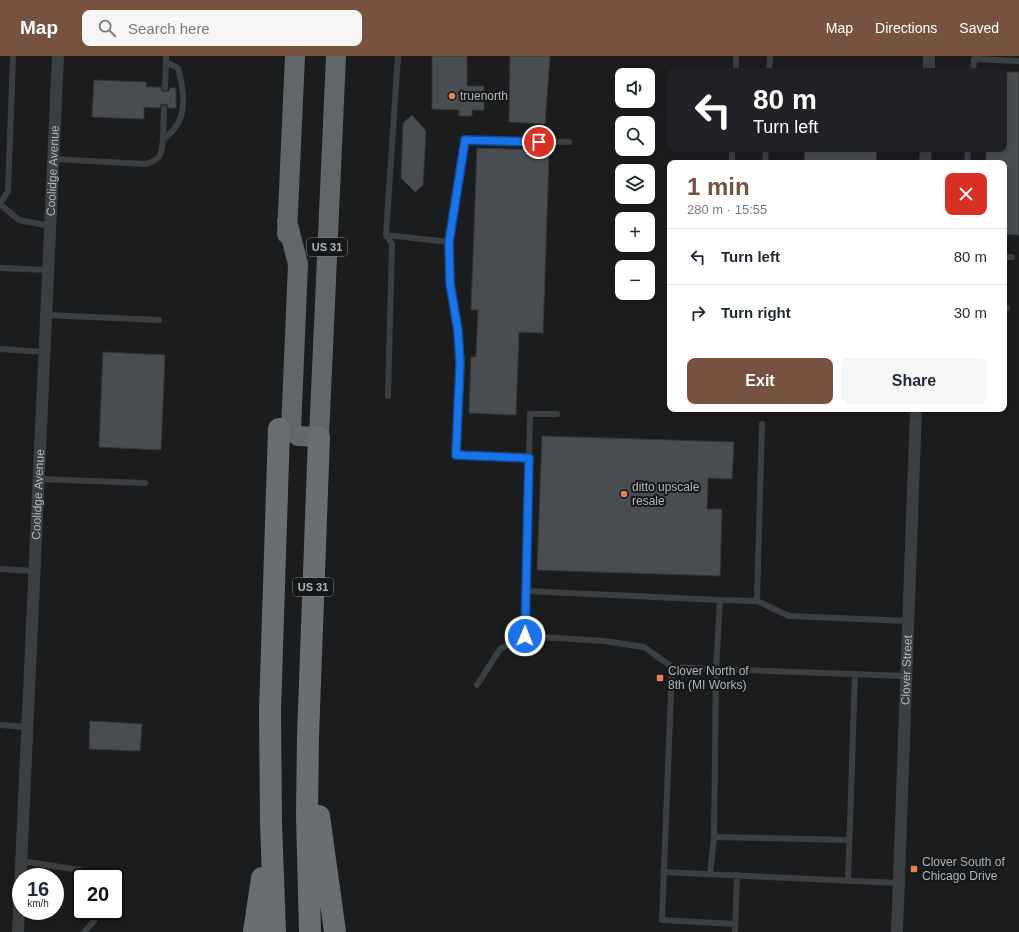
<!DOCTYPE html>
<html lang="en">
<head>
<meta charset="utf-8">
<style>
	:root { --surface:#fff; --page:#f6f6f7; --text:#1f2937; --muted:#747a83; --line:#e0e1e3; --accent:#775241 }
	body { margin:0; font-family:Helvetica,sans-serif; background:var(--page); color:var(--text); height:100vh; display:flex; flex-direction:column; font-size:15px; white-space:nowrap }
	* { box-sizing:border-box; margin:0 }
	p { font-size:13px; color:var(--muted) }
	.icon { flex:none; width:22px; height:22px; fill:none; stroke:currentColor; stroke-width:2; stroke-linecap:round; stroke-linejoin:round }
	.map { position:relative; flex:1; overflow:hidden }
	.sheet { position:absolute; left:667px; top:104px; width:340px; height:252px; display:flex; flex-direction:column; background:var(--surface); border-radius:8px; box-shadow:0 2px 6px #0003 }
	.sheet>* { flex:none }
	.guide { position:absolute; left:667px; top:12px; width:340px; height:84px; border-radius:8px; box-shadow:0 2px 6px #0003; background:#202124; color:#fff; overflow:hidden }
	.controls { position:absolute; left:615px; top:12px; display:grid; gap:8px }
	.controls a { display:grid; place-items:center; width:40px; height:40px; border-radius:8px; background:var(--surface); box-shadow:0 2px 6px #0003; font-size:20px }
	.speed { position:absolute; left:12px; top:812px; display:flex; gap:8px; font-size:20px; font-weight:700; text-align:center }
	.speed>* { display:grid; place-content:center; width:52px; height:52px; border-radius:50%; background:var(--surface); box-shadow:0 2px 6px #0003; line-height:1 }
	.speed small { font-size:10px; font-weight:400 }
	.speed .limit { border:2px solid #111; border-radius:6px; background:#fff; color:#111 }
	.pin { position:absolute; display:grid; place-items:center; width:34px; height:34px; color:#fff; margin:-17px; border:2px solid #fff; border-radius:50%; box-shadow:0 1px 4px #0007 }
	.me { position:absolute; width:44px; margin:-22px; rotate:1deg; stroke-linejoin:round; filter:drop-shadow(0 0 3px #0008) }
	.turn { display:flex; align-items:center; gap:14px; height:84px; padding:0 20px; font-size:18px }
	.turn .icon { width:52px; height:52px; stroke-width:2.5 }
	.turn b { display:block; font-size:28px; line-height:34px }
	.round { display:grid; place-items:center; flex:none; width:42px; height:42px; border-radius:8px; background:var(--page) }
	.headline { display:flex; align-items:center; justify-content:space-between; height:68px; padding:0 20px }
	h1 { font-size:24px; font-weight:700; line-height:30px; color:var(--accent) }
	.primary-button { display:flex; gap:8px; margin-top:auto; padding:8px 20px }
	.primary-button a { flex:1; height:46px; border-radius:8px; background:var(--accent); color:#fff; font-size:16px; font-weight:700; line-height:46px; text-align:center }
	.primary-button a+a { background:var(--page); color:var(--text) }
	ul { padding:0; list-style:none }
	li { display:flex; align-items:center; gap:12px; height:56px; padding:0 20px; border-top:1px solid var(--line) }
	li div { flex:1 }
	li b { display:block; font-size:15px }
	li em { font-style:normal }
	header { display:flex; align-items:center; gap:24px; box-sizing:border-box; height:56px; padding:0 20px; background:var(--accent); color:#fff }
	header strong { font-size:19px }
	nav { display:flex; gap:22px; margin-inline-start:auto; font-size:14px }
	.search { width:280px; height:36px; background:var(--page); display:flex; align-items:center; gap:10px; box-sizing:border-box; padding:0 14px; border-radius:8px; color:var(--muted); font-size:15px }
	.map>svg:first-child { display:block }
	.building { fill:#4a4d4f; stroke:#353639 }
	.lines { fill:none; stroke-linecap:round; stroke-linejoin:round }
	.service { stroke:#3c3f42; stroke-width:6 }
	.minor { stroke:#3c3f42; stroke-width:12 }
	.trunk { stroke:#616669; stroke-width:20 }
	.motorway { stroke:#696e72; stroke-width:22 }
	.route-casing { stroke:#114b97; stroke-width:10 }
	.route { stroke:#1a73e8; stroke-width:7 }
	.poi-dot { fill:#e2844e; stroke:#161718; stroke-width:1.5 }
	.labels { text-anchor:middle; stroke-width:4; stroke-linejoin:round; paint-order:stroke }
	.shield { fill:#161718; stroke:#81868a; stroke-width:1 }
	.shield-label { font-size:11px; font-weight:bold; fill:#afb6bb }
	.poi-label { font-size:12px; fill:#afb6bb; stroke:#161718; text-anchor:start }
	.street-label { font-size:12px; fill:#afb6bb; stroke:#161718 }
</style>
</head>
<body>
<header>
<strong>Map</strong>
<div class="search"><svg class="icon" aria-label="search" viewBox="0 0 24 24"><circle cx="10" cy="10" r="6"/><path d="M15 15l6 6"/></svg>Search here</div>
<nav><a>Map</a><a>Directions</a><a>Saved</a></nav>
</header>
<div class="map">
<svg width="1019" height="876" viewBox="0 0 1019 876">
	<rect width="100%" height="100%" fill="#1b1c1d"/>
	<path class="building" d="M432,0h35v30h17v24h-12v6h-13v-6l-27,-1z
		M510,0h40l-5,68 -36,-2z
		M1004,16h15v163l-15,-1v-71h-18v-14h18z
		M94,24l52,2v5h15v3l3,2 5,-1 1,-3h6v20h-8l-1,-4h-3l-4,1v3l-16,-1v12l-52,-2z
		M412,59l14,16 -3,54 -8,7 -14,-14 2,-55z
		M477,92l67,2v7h5l-6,176 -24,-1 -3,83 -47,-2 2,-56h5l2,-47h-7z
		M805,93h72l-1,14h-72z
		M103,296l62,3 -4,95 -62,-3z
		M542,380l192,6 -2,37 -24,-1 -1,31h15l-2,67 -183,-6z
		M90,665l52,3 -2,27 -51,-2z"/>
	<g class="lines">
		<path class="service" d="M736,15v-15
			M769,15l1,-15
			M973,15l1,-12 45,2
			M165,32l1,-26
			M163,84l1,-32
			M53,103l92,5c16,-4 16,-8 18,-24 3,-3 8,-7 11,-11 14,-16 9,-42 4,-61l-12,-6v-6
			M765,106l1,-13
			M732,107v-14
			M967,107l1,-14
			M0,148l8,-13 5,-135
			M0,148l19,16 31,6
			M386,179l63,7
			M1004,201h8
			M0,212l48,2
			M1004,252h3
			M46,259l113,5
			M0,293l44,3
			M388,340l4,-152 -6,-9 12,-179
			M529,402l-73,-3 4,-92 -2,-32 -8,-48 -1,-41 16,-102 104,2
			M39,423l106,4
			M0,513l34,2
			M526,535l194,9
			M757,545l5,-177
			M525,580l5,-222h27
			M477,629l23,-36 25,-13 79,5 40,6 28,20
			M0,669l27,2
			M714,781l135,3
			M21,805l59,9 9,7
			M663,816l235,11
			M710,818l4,-37 2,-168 4,-69 37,1 32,15 119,5
			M848,825l7,-207
			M735,868l-73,-4 10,-253 44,2 190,7
			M84,876l10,-11 3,-10
			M735,876l2,-57"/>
		<g class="minor">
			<path d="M929,15v-15"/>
			<path d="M925,107l1,-14"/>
			<path id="s1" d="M18,876l40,-876"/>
			<path id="s2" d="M897,876l19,-523"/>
		</g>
		<path class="trunk" d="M287,165l11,43 -7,166 7,6 21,1 17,-381
			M287,178l8,-178"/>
		<path class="motorway" d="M319,760l16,116
			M254,876l8,-54
			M275,876l-4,-110 -1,-111 9,-282
			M310,876l-3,-116 1,-80 11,-299"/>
	</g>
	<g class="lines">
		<defs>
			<path id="route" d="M525,580l4,-178 -73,-3 4,-92 -2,-32 -8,-48 -1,-41 16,-102 74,2"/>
		</defs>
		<use href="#route" class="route-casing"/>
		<use href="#route" class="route"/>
	</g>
	<g class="poi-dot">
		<circle cx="452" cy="40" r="4"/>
		<circle cx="624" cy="438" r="4"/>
		<rect x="656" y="618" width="8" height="8" rx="2"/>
		<rect x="910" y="809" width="8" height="8" rx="2"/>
	</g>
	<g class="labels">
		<g class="shield">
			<rect x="307" y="182" width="40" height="18" rx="3"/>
			<rect x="293" y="522" width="40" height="18" rx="3"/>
		</g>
		<g class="shield-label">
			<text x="327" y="195">US 31</text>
			<text x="313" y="535">US 31</text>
		</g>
		<g class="poi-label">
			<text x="460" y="44">truenorth</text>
			<text x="632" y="435">ditto upscale<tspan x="632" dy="14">resale</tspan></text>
			<text x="668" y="619">Clover North of<tspan x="668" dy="14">8th (MI Works)</tspan></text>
			<text x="922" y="810">Clover South of<tspan x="922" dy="14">Chicago Drive</tspan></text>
		</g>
		<g class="street-label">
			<text dy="4" stroke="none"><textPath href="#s1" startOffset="762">Coolidge Avenue</textPath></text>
			<text dy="4" stroke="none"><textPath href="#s1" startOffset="438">Coolidge Avenue</textPath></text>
			<text dy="4" stroke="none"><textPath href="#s2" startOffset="262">Clover Street</textPath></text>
		</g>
	</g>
</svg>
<div class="controls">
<a><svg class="icon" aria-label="sound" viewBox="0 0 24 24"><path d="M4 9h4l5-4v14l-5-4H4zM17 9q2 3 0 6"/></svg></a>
<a><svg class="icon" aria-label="search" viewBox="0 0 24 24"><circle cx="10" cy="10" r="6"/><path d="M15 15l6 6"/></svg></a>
<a><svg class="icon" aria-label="layers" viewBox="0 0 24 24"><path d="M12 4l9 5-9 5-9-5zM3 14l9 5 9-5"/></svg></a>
<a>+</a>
<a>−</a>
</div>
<div class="speed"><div>16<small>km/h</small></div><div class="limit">20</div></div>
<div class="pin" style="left:539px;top:86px;background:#d93025"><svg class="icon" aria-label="arrive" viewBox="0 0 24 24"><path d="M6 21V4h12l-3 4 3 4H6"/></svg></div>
<svg class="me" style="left:525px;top:580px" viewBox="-20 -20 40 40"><circle r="17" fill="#1a73e8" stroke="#fff" stroke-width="3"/><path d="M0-11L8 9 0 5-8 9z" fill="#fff"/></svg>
<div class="guide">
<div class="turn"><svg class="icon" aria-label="left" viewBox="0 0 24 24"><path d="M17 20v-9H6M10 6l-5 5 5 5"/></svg><div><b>80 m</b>Turn left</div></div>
</div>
<section class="sheet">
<div class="headline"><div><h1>1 min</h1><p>280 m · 15:55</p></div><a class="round" style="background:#d93025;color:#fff"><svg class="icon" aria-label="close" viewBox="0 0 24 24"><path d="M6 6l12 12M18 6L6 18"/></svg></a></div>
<ul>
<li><svg class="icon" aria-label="left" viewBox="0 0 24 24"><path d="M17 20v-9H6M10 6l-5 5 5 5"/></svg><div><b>Turn left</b></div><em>80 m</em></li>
<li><svg class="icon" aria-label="right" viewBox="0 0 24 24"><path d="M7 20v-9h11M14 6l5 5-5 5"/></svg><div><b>Turn right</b></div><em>30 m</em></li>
</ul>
<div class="primary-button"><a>Exit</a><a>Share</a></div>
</section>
</div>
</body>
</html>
